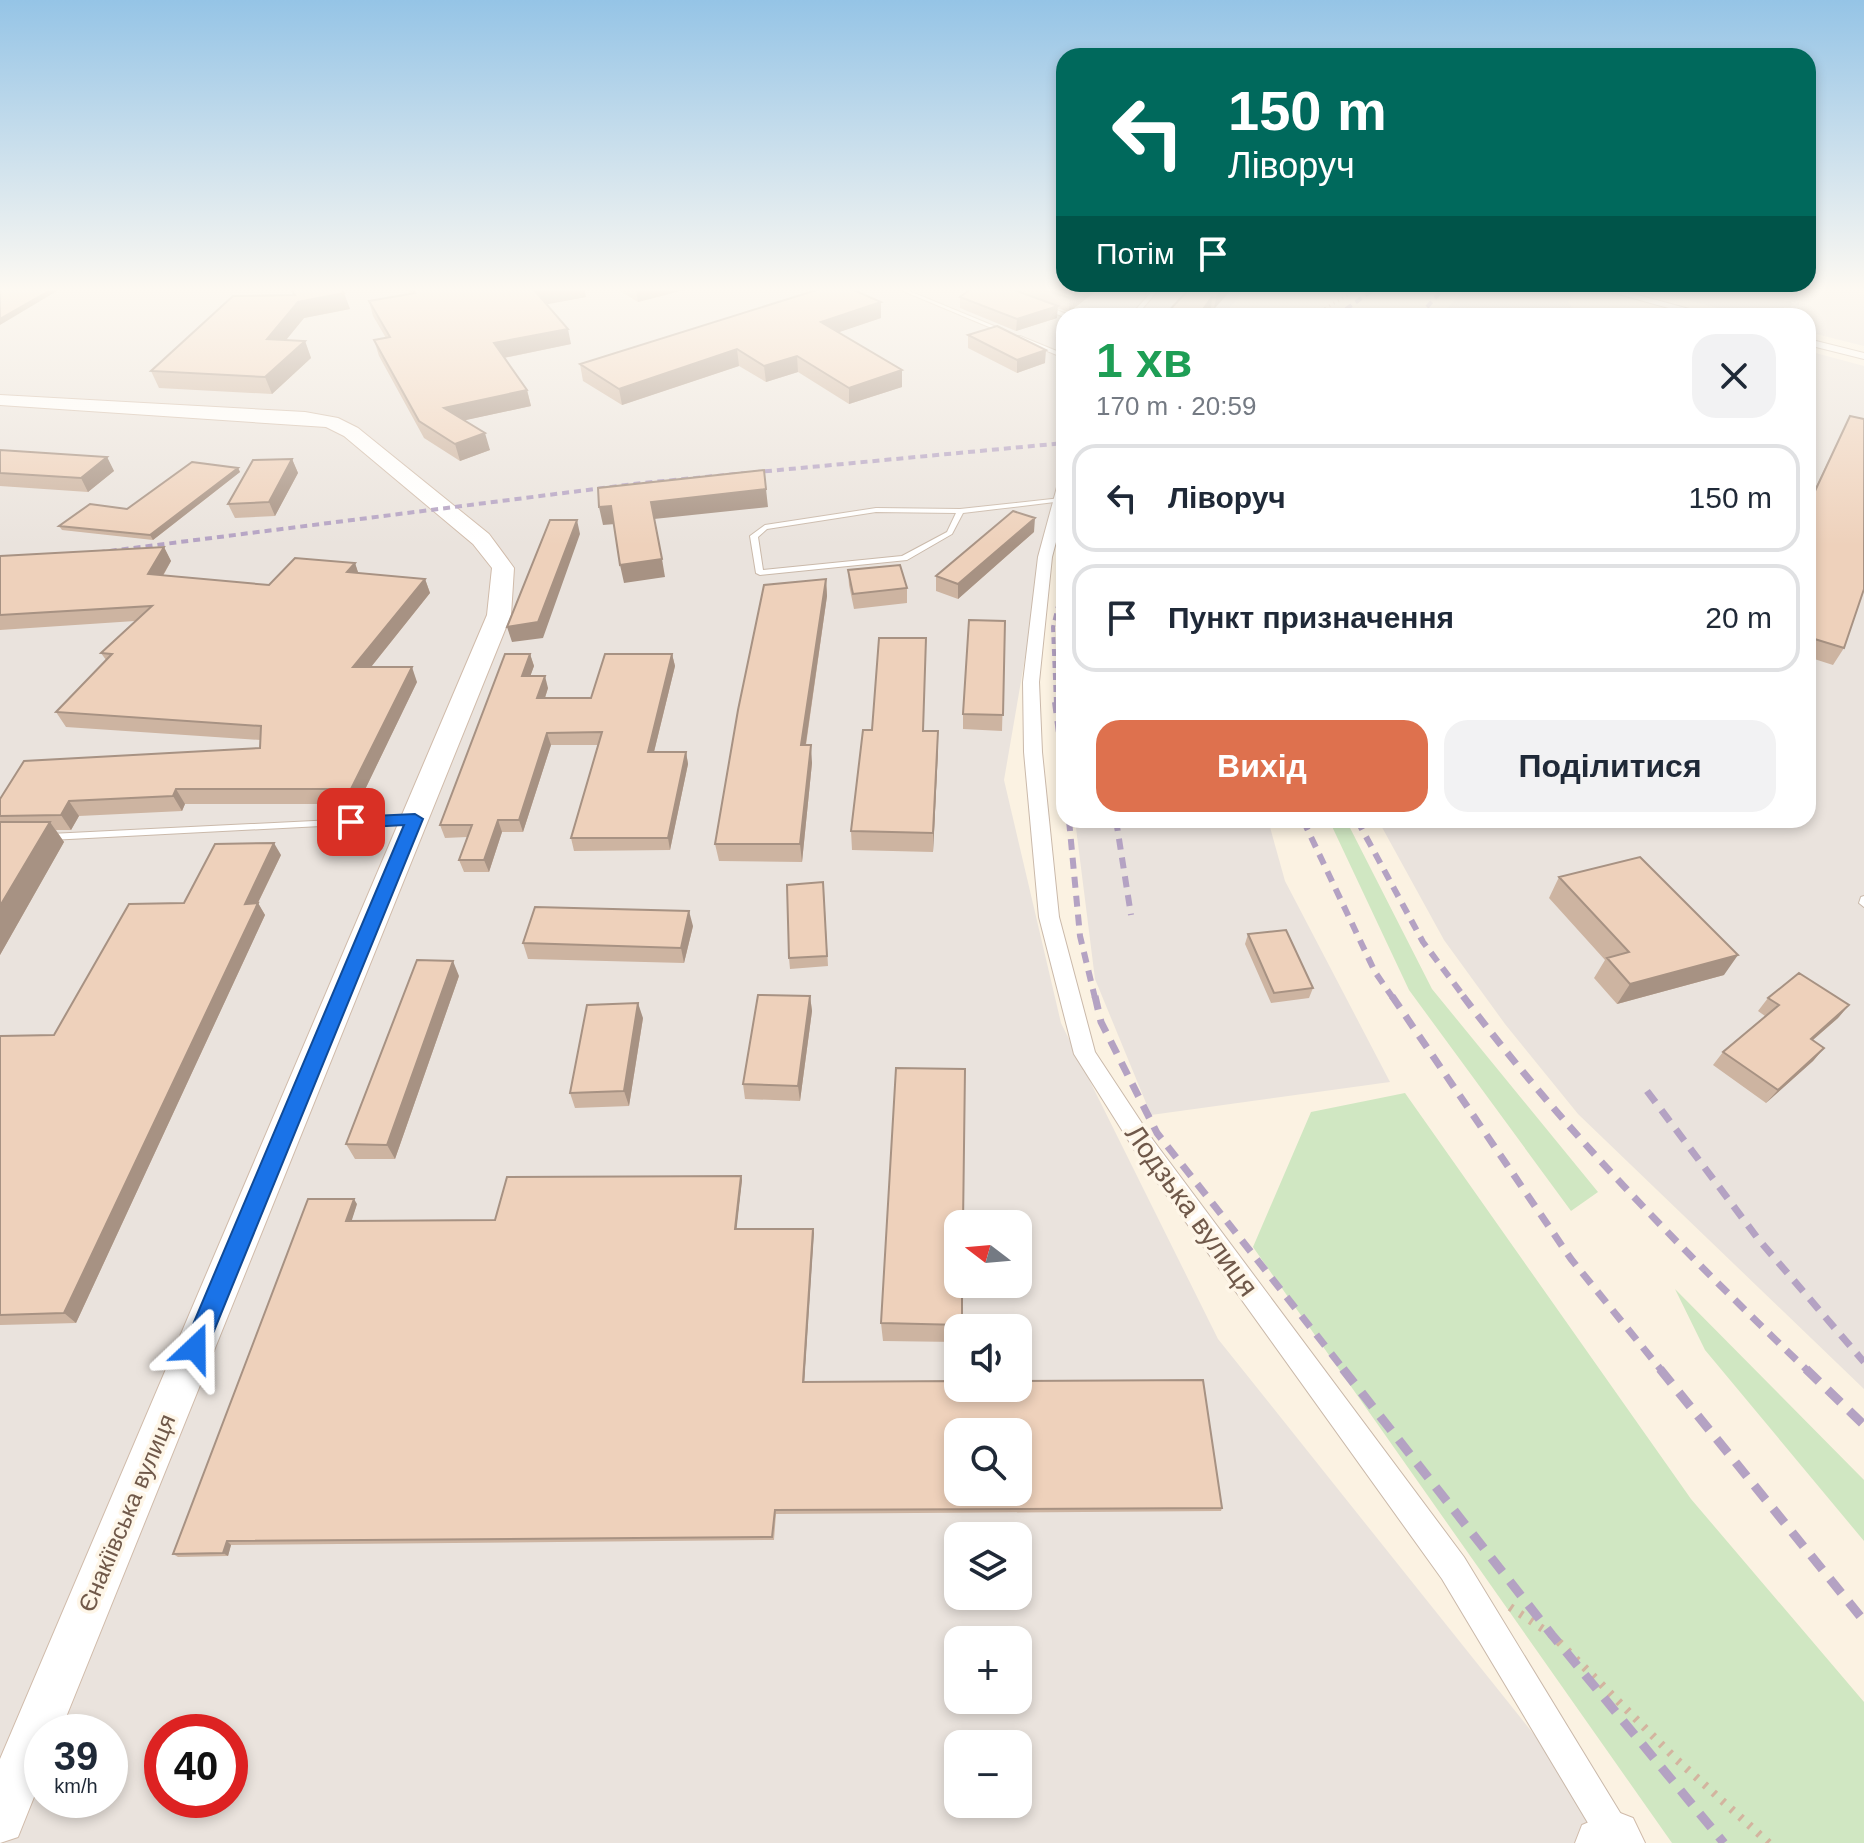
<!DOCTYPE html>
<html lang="uk">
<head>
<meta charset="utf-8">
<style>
	:root { --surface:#fff; --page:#f2f2f3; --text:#1f2937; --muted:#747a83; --line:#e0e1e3; --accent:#de714e }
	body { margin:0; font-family:Arial,sans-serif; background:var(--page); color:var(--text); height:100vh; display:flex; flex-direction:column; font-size:30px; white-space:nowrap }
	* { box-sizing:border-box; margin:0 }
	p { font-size:26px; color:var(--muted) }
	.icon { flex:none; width:44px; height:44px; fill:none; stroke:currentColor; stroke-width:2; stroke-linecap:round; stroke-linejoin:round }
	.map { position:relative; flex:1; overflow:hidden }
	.panel { position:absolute; left:1056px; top:308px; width:760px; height:520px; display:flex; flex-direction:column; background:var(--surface); border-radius:24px; box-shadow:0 4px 12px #0003 }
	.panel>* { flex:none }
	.guide { position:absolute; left:1056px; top:48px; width:760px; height:244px; border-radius:24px; box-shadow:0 4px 12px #0003; background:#00695c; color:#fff; overflow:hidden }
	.needle { width:52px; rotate:286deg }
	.tools { position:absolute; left:944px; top:1210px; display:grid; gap:16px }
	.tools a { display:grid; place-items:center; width:88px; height:88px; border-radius:16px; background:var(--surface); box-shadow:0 4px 12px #0003; font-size:40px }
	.speed { position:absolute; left:24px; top:1714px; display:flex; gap:16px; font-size:40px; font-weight:700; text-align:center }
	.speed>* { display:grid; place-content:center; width:104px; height:104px; border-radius:50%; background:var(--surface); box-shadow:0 4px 12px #0003; line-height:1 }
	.speed small { font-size:20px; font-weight:400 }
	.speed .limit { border:12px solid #d22; background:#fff; color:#111 }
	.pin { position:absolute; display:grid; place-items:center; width:68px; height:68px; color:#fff; margin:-34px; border-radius:16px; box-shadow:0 4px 12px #0006 }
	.me { position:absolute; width:88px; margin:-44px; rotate:23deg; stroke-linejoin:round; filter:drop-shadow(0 0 6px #0008) }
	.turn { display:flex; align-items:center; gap:28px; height:168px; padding:0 40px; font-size:36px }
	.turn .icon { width:104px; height:104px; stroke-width:2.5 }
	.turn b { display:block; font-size:56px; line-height:68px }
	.then { display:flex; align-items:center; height:76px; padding:0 40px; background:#0003; gap:16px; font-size:30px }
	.round { display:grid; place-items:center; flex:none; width:84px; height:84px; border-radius:24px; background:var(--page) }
	.headline { display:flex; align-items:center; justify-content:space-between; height:136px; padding:0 40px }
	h1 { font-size:48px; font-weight:700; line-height:60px; color:#1e9e55 }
	.primary-button { display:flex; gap:16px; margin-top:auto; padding:16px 40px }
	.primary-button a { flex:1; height:92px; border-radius:24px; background:var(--accent); color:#fff; font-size:32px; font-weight:700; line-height:92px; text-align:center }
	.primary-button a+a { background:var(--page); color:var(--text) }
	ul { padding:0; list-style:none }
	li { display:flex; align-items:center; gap:24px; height:108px; margin:0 16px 12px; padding:0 24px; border:4px solid var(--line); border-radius:24px }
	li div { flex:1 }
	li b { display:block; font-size:30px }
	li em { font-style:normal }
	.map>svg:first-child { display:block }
	.industrial { fill:#eae3dd; fill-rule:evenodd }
	.green { fill:#d0e7c2 }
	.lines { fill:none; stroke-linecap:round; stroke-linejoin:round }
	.lane-casing { stroke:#cab9aa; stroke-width:2 }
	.street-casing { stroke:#cab9aa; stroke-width:2 }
	.secondary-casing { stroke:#d0bbaa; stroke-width:2 }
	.path-far1 { stroke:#d3b49f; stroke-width:3; stroke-dasharray:1 4; stroke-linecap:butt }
	.path { stroke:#d3b49f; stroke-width:8; stroke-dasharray:3 9; stroke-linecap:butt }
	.lane { fill:#fff; fill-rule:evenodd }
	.street { fill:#fff; fill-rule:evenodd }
	.secondary { fill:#fff; fill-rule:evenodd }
	.rail-far3 { stroke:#b4a2c3; stroke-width:4; stroke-dasharray:7 5; stroke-linecap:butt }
	.rail-far2 { stroke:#b4a2c3; stroke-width:6; stroke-dasharray:11 8; stroke-linecap:butt }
	.rail-far1 { stroke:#b4a2c3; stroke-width:7; stroke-dasharray:14 10; stroke-linecap:butt }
	.rail { stroke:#b4a2c3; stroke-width:9; stroke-dasharray:18 12; stroke-linecap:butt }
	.wall { fill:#cdb4a1 }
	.shaded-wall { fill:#a79283 }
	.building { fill:#eed1bb; stroke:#a79283; stroke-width:2; fill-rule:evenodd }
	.route { fill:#1a73e8; stroke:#114b97; stroke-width:2 }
	.labels { text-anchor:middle; stroke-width:7; stroke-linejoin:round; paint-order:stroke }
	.street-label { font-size:24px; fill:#70594a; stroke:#fef6e8 }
	.near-street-label { font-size:28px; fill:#70594a; stroke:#fef6e8 }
</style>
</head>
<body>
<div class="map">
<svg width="1864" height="1843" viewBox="0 0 1864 1843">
	<rect width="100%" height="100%" fill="#fbf2e2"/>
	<path class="industrial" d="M0,288h1246l-23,28h-159v181l-14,16 -46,267 57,243 157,316 397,497 2,7h-1617zM958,1224h60v60h-60zM958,1328h60v60h-60zM958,1432h60v60h-60zM958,1536h60v60h-60zM958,1640h60v60h-60zM42,1732h68v68h-68zM162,1732h68v68h-68zM958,1744h60v60h-60z
		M1466,288h111l-9,14 10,14h-138z
		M1640,288h224v58l-56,-14v-16h-59z
		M1808,351l56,15v1023l-286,-275 -73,-90 -61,-84 -66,-120h430z
		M1075,820h193l17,61 105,201 -239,33 -56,-136z"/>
	<path class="green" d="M1329,820h17l86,169 166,203 -27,19 -162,-221z
		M1405,1093l286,406 173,203v141h-192l-419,-596 58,-135z
		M1675,1289l189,191v61l-159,-191z"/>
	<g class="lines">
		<defs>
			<path id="lane" d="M896,288h6l104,43 -5,1z
				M1155,288h5l-24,28h-6z
				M1046,306l23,9 1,1 -6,1 -20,-8v-2z
				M1016,336h4l44,18v4l-48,-20z
				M1061,498l2,1v2l-100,12 -11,21 -45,26 -147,15 -4,-2 -6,-37 15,-11 111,-17 84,1zM876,512l80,1 -9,19 -45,24 -139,14 -5,-33 9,-8z
				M414,816l5,3 -2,2 -367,19 -5,-3 5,-3z
				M1864,896v11l-5,-4 2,-6z"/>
			<path id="street" d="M1597,288h15l103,28h-18z
				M1808,339l56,14v6l-56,-14z
				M1064,483v29l-12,45 -13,125 3,70 17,165 36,135 58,88 311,417 163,267 5,12 -3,7h-29l-158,-264 -305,-425 -63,-100 -35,-137 -15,-165 -1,-70 15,-125 19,-70z"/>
			<path id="secondary" d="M0,395l305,17 33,6 20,10 131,106 25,34 -3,47 -451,1117h-18v45l-24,60 -18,6v-84l487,-1144 5,-47 -19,-24 -129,-108 -18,-9 -326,-22z
				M1615,1811l18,7 12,25h-70l7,-18z"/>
		</defs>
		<use href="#lane" class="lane-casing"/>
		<use href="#street" class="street-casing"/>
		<use href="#secondary" class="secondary-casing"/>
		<path class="path-far1" d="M1312,316l48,-28"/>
		<path class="path" d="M1510,1607l42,28 124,124 93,84"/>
		<use href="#lane" class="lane"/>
		<use href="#street" class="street"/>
		<use href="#secondary" class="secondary"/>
		<path class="rail-far3" d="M1336,316l40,-28
			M1419,316l25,-28
			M86,554l556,-71 422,-40
			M1056,704l-3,-77 11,-46"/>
		<path class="rail-far2" d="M1055,702l9,70
			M1069,820l11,116 15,62
			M1116,820l15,95
			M1303,820l72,152 18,26
			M1357,820l66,122 42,56"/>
		<path class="rail-far1" d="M1095,996l6,26 56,111 188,238
			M1392,996l179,263 91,112
			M1463,996c102,136 223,258 345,375
			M1647,1091l112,149 105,122"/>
		<path class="rail" d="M1343,1369l209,266 172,208
			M1660,1369l204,252
			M1806,1369l58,56"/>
	</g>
	<path class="wall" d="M290,288h51l9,21 -46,9 -18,22 19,1 6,17 -39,36 -113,-6 -8,-17 142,-76z
		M407,288h177l2,9 -40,7 25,40 -67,14 23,32 4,16 -66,14 25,30 -30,11 -36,-23 -45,-82 -5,-16 12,-2 -13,-22 -4,-15 41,-7z
		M615,288h77l-54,14z
		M972,288h179l-6,7 -49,-4 -27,21 -12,-4v10l-41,13 -56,-23v-11z
		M1233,288l-19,21h-3l-47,7z
		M881,318l-43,14 64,38v17l-53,17 -51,-32 -32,10 -27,-16 -117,39 -39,-24 -3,-17z
		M968,335l77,28 -28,10 -49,-25z
		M1850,416l-6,232 -11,17 -25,-8v-154z
		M0,450l107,7 7,14 -26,21 -88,-6z
		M292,459l6,14 -23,43 -40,2 -7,-14z
		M238,468l2,4 -87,68 -91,-10 -3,-4 68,-17z
		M1034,532l-76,67 -22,-8v-15z
		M164,547l7,14 -8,15 106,9 86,-22 3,10 67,6 5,14 -59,74 46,15 -59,122h-173l-3,7 -103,5 -8,14h-15l8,12 -64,113v-156l260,-51 1,-8 -195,-13 -10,-15 50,-52 -5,-7 34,-32 -135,9v-74z
		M848,570l59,18v15l-53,6 -5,-24z
		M826,579l1,17 -21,149 6,18 -10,99 -83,-1 -4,-17z
		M1005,621l-3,110 -39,-2v-15z
		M530,654l4,12 -4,10 18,12 -3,10h46l81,-44 3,12 -21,86h32l2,12 -18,86 -96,1 -3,-13 27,-93h-47l-28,87h-21l-13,40h-25l-5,-12 8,-23 -22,1 -5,-13z
		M924,731l14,19 -5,102 -81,-2 -1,-19z
		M281,855l-23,48 7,12 -189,408 -76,2v-289l54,-1 130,-132z
		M1559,877l165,98 -107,29 -23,-26 11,-18 -56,-62z
		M824,892l4,74 -38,3 -1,-11z
		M693,926l-9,37 -156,-4 -5,-16z
		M1248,934l65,54 -4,10 -38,5 -26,-59z
		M459,976l-64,183h-40l-9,-15z
		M810,996l2,15 -12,90 -55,-2 -2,-15z
		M1768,998l81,7 -11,13 -25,22 11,8 -11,13 -47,42 -53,-38 10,-13 42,-36 -7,-5z
		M643,1018l-14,88 -54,2 -5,-15z
		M741,1176l1,4 -6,49h77l-9,153 418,126 -1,3 -445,3 -2,26 -543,5 -3,11 -50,1 -5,-3 184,-350 -6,17 144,-1z
		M881,1323l81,2v3h-4v14l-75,-1z"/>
	<path class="shaded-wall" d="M55,288l2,3 -57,34v-6z
		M552,288h32l2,9 -48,9 -3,-15z
		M644,288h48l-54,14 -2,-12z
		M1084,288h13l-1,3 -27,21 1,-14z
		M1146,288h5l-6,7z
		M1225,288h8l-19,21 2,-11z
		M344,293l6,16 -46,9 -31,38 -6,-17 31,-37z
		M1212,297l-1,12 -6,7h-7z
		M881,302v16l-59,20 -1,-16z
		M1058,306l-1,12 -41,13 1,-12z
		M568,329l3,15 -73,15 -4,-16z
		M305,341l6,17 -39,36 -7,-17z
		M737,349l2,17 -117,39 -3,-16z
		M1046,350l-1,13 -28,10v-13z
		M797,356l1,16 -32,10 -2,-16z
		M902,370v17l-53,17v-16z
		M527,390l4,16 -83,18 -4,-16z
		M485,433l5,17 -30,11 -5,-17z
		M107,457l7,14 -26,21 -7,-14z
		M292,459l6,14 -23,43 -6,-14z
		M238,468l2,4 -87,68 -3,-5z
		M766,489l2,18 -114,12 -3,-17z
		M611,506l4,18 -12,1 -4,-18z
		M1035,518l-1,14 -76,67v-15z
		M577,520l3,14 -37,104 -31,4 -5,-15z
		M164,547l7,14 -16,28 -7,-15z
		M662,559l3,18 -41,6 -4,-18z
		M355,563l5,15 -13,-6z
		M425,579l5,14 -71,89 -6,-15z
		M826,579l1,17 -24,167 -2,-18z
		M530,654l4,12 -8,22 -4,-12z
		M672,654l3,12 -24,98 -3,-12z
		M412,667l5,15 -59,122 -7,-15z
		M545,676l3,12 -7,22 -4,-12z
		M938,731v19l-5,102v-19z
		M547,733l4,12 -28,87 -4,-12z
		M811,745l1,18 -10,99 -2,-18z
		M686,752l2,12 -18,86 -2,-12z
		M176,789l9,15 -3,7 -9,-15z
		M69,801l10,15 -8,14 -10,-15z
		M498,820l4,12 -13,40 -5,-12z
		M50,822l14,20 -64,113v-49z
		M274,843l7,12 -29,60 -7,-11z
		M258,903l7,12 -189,408 -12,-10z
		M689,911l4,15 -9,37 -3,-15z
		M1738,955l-14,20 -107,29 13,-20z
		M453,961l6,15 -64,183 -8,-14z
		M810,996l2,15 -12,90 -2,-15z
		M638,1003l5,15 -14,88 -5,-15z
		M1849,1005l-11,13 -39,34 12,-13z
		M1824,1048l-11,13 -47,42 12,-13z
		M741,1176l1,4 -6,54 -1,-5z
		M354,1199l3,5 -7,22 -4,-5z
		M813,1229l1,4 -10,153 -1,-4z
		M227,1541l4,4 -3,11 -5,-3z"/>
	<path class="building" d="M0,288h54l-54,31z
		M291,288h50l3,5 -46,9 -31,37 38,2 -40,36 -114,-6 82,-75 62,-1z
		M411,288h141l-17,3 33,38 -74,14 33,47 -83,18 41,25 -30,11 -36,-23 -45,-81 16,-3 -21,-36 46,-8z
		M823,288h26l32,14 -60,20 81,48 -53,18 -52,-32 -33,10 -27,-17 -118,40 -39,-25z
		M972,288h37l49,18 -41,13 -57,-22z
		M1038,288h46l-14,10z
		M1190,288h35l-9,10 -4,-1 -14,19h-34z
		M997,326l49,24 -29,10 -49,-25z
		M1850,416l14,3v170l-20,59 -36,-11v-131z
		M0,450l107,7 -26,21 -81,-5z
		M292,459l-23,43 -41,2 25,-44z
		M192,462l46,6 -88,67 -91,-9 31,-22 37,5z
		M764,470l2,19 -115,13 11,57 -42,6 -9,-59 -12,1 -1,-19z
		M1013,511l22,7 -77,66 -22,-8z
		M550,520h27l-39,102 -31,5z
		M164,547l-16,27 121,11 26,-27 60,5 -8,9 78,7 -72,88h59l-61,122h-175l-3,7 -104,5 -8,14 -61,1v-17l24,-38 236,-13 1,-22 -205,-14 56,-58 -11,-1 51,-47 -152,9v-59z
		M900,565l7,23 -54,6 -5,-24z
		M826,579l-25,166h10l-11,99h-85l23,-134 26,-125z
		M969,620l36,1 -2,94 -40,-1z
		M879,638h47l-3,93h15l-5,102 -82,-2 12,-101h9z
		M505,654h25l-8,22h23l-8,22h54l14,-44h67l-24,98h38l-18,86h-97l31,-106 -55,1 -28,87h-21l-14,40h-25l13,-35h-32z
		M0,822h50l-50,84z
		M274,843l-29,61 13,-1 -194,410 -64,2v-279l54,-1 75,-131 55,-1 31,-59z
		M1640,857l98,98 -108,29 -23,-26 22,-6 -70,-75z
		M823,882l4,74 -38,2 -2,-73z
		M535,907l154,4 -8,37 -158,-5z
		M1286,930l27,58 -39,5 -26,-59z
		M417,960l36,1 -66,184 -41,-1z
		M1799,973l50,32 -38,34 13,9 -46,42 -55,-38 56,-47 -11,-7z
		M758,995l52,1 -12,90 -55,-2z
		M638,1003l-14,88 -54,2 17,-88z
		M896,1068l69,1 -2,155h-5v60h4v41l-81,-2z
		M741,1176l-6,53h78l-10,153 155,-1v7h60v-7l185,-1 19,128 -447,2 -3,27 -545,4 -4,12 -50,1 135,-355h46l-8,22 149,-1 12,-43zM958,1432h60v60h-60z"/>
	<linearGradient id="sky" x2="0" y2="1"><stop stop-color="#95c4e6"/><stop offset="0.53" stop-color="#fdf9f2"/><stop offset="1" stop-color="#fdf9f2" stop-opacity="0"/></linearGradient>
	<rect width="1864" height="546" fill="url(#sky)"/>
	<path class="route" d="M415,814l8,5 -216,529 -3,9 -9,3 -8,-3 -4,-9 221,-523 -53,3 -8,-6 8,-5z"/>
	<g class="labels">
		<g class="street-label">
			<text transform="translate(127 1513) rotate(-67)" y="8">Єнакіївська вулиця</text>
		</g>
		<g class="near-street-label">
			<text transform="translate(1192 1210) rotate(54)" y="10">Лодзька вулиця</text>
		</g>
	</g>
</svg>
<div class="tools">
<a><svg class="needle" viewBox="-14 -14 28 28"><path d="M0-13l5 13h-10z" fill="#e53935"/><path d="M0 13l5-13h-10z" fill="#747a83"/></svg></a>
<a><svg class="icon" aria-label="sound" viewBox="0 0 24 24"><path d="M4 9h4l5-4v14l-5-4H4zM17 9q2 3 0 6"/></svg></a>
<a><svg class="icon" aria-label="search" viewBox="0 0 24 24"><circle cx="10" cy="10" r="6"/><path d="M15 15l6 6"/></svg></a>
<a><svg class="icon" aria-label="layers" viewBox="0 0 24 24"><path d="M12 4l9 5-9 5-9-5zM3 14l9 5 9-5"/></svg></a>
<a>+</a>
<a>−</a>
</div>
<div class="speed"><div>39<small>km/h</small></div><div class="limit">40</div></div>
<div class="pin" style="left:351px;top:822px;background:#d93025"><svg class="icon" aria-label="arrive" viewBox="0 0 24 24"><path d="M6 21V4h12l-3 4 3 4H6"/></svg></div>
<svg class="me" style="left:195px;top:1348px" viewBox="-20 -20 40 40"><path d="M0-17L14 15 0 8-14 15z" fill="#1a73e8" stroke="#fff" stroke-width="4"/></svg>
<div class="guide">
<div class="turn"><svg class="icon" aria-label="left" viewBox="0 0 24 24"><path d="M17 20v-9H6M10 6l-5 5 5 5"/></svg><div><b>150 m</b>Ліворуч</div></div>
<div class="then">Потім<svg class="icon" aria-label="arrive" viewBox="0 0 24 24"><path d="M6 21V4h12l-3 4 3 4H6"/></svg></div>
</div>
<section class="panel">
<div class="headline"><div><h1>1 хв</h1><p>170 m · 20:59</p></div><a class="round"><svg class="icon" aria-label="close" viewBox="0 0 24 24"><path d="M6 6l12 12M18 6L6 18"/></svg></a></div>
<ul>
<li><svg class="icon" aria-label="left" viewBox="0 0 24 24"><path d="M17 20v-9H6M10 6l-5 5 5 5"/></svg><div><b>Ліворуч</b></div><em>150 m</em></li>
<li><svg class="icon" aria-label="arrive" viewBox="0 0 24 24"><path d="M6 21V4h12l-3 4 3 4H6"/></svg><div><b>Пункт призначення</b></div><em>20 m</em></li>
</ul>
<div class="primary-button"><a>Вихід</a><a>Поділитися</a></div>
</section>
</div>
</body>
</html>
